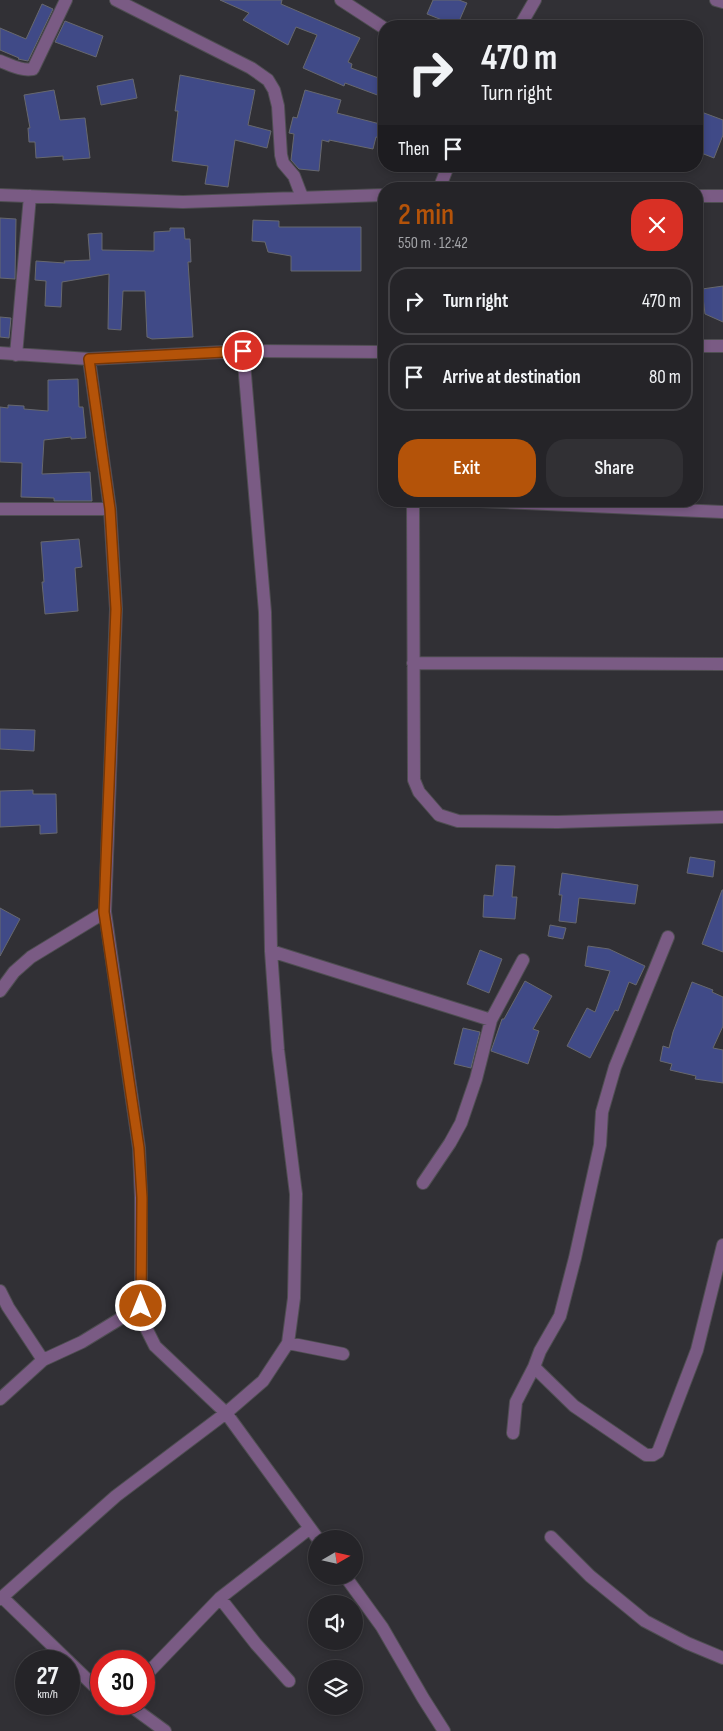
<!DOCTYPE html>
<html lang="en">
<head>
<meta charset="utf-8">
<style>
	:root { --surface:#252428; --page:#313034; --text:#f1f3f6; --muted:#a3a4a8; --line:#424145; --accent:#b45309 }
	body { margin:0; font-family:"Sofia Sans Condensed",sans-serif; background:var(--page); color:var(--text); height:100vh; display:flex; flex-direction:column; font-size:19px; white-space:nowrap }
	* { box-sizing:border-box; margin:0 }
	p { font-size:16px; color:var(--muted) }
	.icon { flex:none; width:28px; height:28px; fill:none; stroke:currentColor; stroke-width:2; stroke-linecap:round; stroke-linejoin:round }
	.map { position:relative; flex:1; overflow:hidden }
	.panel { position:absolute; left:378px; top:182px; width:325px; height:325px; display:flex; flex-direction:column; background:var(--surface); border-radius:20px; box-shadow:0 2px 8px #0003,0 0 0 1px var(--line) }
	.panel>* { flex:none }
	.hud { position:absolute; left:378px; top:20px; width:325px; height:152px; border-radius:20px; box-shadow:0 2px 8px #0003,0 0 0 1px var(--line); background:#252428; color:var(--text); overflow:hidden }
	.needle { width:32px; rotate:81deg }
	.fabs { position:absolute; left:308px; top:1530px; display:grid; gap:10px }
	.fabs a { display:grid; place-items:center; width:55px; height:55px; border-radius:50%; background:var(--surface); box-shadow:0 2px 8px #0003,0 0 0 1px var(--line); font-size:25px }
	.speed { position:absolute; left:15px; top:1650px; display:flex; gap:10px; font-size:25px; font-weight:700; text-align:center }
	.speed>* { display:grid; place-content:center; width:65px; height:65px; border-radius:50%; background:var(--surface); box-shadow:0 2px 8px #0003,0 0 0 1px var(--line); line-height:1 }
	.speed small { font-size:12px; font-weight:400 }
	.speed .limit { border:8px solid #d22; background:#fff; color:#111 }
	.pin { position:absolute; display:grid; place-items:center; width:42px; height:42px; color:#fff; margin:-21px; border:2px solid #fff; border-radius:50%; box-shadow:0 1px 5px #0007 }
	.me { position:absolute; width:55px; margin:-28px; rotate:0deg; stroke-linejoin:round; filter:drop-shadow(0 0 4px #0008) }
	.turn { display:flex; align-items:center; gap:18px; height:105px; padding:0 20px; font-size:22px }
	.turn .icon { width:65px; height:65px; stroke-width:2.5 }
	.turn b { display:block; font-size:35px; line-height:42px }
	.then { display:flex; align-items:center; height:48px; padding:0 20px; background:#0003; gap:10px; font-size:19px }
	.round { display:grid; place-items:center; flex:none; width:52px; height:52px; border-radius:20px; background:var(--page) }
	.headline { display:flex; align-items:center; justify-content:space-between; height:85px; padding:0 20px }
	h1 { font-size:30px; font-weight:600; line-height:38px; color:var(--accent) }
	.button { display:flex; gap:10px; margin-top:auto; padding:10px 20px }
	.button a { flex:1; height:58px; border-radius:20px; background:var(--accent); color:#fff; font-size:20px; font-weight:600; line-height:58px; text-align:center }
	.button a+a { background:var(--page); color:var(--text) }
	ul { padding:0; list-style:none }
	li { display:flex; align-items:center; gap:15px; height:68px; margin:0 10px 8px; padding:0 10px; border:2px solid var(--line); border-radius:20px }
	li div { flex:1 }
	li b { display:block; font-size:19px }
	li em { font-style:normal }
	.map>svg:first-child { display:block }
	.building { fill:#404a87; stroke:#67686e }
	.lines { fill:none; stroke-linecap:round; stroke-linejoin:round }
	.minor-casing { stroke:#4f4e52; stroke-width:14 }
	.tertiary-casing { stroke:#4f4e52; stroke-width:14 }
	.minor { stroke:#7a5b84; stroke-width:12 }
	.tertiary { stroke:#7a5b84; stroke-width:12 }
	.route-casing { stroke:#753606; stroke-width:12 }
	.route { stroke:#b45309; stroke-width:9 }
</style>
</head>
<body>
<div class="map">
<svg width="723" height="1731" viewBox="0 0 723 1731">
	<rect width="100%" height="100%" fill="#313035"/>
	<path class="building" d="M220,0h62l-1,4 79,34 -12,24 4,2 -1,4 33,12v7l-4,9 -35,-13 -1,3 -41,-18 14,-33 -21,-8 -8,18 -45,-25 6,-7z
		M433,0h26l8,3 -10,23 -30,-12z
		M42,4l11,5 -25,52 -10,-2 1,-1 -19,-8v-22l26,11z
		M65,21l38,15 -7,21 -41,-15z
		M180,75l75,15 -7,35 23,6 -4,17 -32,-8 -7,47 -23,-3 3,-18 -36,-5 6,-50h-3z
		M133,79l4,19 -36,7 -4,-19z
		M54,90l6,30 25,-2 5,40 -27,2v-4l-27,2 -1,-16h-6l-1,-14h2l-6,-33z
		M305,90l36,10 -4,13 47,12v14l-8,-2 -3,12 -44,-9v2l-7,-2 -3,31 -20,-2 -8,-9 3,-26 -5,-1 4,-16 4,1z
		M696,110l27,10v15l-9,23 -18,-7z
		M0,218l16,1 -1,60 -15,-1z
		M253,220l26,1v6h82v44h-70v-15l-23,-4 -3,-10 -13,-1z
		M170,228h14l1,11h5l1,23h-3l5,75 -41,2 -5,-2 -2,-46h-22l-2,39 -13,-1 1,-55 -47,8 -1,25 -16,-1 1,-25 -11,-1 1,-19 29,2 -1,-2 26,-1 -2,-26 14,-1v17l52,1v-19l16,-1z
		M723,286v36l-18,-8 -3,-25z
		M0,317l11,1 -2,20 -9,-1z
		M78,379l1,28h4l3,31 -15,1v-2l-27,3 -2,34 48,-2 2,29h-38v-3l-33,-1 1,-34 -22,-1v-55l8,1v-3l16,1v3l24,2v-31z
		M79,539l3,28 -7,1 3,43 -33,3 -3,-32h2l-3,-40z
		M0,729l35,1 -1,21 -34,-2z
		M33,790v4h23l1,39 -17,1v-9l-40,2v-36z
		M690,857l25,4 -2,16 -26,-4z
		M496,865l19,1 -3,31h5l-2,22 -32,-2 1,-22 9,1z
		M562,873l76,12 -3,19 -56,-6 -3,25 -17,-2 3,-26h-3z
		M722,890h1v62l-21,-8z
		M0,908l20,11 -20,37z
		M550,925l16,3 -3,11 -15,-3z
		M588,946l21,3 36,17 -9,19 -7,-3 -11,29 -3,-1 -25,48 -23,-12 20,-38 8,4 15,-41 -25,-5z
		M480,950l22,9 -13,34 -22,-9z
		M525,981l27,15 -19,33 6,2 -11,33 -37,-13 11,-32h2z
		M692,982l21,8 -1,2 11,5v29l-10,22 10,2v33l-28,-4 1,-3 -26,-6 2,-6 -12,-3 3,-15 6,2 4,-16z
		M463,1028l17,4 -9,36 -17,-4z"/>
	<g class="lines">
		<defs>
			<path id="minor" d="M116,0l135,68 17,12 6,10 4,16 3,49 2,8 11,13 8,21
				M341,0l43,28
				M520,26l15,-26
				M0,61c11,4 21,10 33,8l33,-69
				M439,189l9,-23
				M0,195l183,7 201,-7
				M696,196h27
				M696,346h27
				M0,353l89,6 154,-8 141,1
				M16,355l14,-159
				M89,359l21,150 6,100 -11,303 34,236 2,49v109l6,24 8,16 71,67 92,126
				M413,501l1,279 5,12 20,23 19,6 100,1 165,-5
				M481,501l242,11
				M0,509h110
				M413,663l310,1
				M668,937l-53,130 -13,45 -2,33 -25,113 -15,58 -20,35 -6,16 40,39 72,49h7l5,-3 39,-102 26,-105
				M271,951l220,69
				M0,991l14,-19 17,-15 74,-45
				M423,1183l27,-40 11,-20 15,-44 15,-59 32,-60
				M0,1291l8,16 35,53
				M288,1343l55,11
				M0,1399l43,-39 39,-18 59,-36
				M513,1433l3,-31 18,-35
				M551,1537l39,39 55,45 42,22 36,15
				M345,1576l37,51 41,71 21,33
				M2,1597l91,88 8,4
				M220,1598l36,46 33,37
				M0,1599l116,-103 110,-83 37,-32 25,-38 6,-45 2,-104 -18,-144 -7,-99 -6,-339 -22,-261
				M144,1677l76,-79 90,-70
				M128,1704l37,27"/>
			<path id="tertiary" d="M716,0l7,2"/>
		</defs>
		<use href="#minor" class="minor-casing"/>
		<use href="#tertiary" class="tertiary-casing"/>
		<use href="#minor" class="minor"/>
		<use href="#tertiary" class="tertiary"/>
	</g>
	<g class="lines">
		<defs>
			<path id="route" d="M141,1306l1,-108 -3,-50 -35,-236 12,-303 -6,-100 -21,-150 154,-8"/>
		</defs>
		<use href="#route" class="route-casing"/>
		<use href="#route" class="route"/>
	</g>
</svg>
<div class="fabs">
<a><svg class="needle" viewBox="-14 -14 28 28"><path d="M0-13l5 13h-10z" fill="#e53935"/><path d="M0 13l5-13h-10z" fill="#a3a4a8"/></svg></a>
<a><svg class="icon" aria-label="sound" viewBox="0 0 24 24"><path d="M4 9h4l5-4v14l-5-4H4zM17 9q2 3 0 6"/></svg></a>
<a><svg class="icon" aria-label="layers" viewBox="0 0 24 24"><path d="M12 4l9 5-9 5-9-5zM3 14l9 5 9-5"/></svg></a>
</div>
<div class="speed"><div>27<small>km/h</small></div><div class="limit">30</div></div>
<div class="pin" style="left:243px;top:351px;background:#d93025"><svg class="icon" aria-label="arrive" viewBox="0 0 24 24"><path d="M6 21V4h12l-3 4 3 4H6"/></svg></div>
<svg class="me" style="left:141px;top:1306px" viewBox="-20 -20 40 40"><circle r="17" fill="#b45309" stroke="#fff" stroke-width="3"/><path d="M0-11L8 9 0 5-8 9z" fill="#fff"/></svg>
<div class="hud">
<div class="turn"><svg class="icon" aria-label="right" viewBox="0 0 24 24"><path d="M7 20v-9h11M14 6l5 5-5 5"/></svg><div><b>470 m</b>Turn right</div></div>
<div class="then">Then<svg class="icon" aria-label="arrive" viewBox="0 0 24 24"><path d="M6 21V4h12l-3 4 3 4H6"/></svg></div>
</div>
<section class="panel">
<div class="headline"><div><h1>2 min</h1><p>550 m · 12:42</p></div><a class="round" style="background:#d93025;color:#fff"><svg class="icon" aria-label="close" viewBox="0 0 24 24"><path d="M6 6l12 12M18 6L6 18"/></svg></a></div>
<ul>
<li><svg class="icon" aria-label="right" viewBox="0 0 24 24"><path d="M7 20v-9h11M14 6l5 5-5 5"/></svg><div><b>Turn right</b></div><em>470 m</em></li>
<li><svg class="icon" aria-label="arrive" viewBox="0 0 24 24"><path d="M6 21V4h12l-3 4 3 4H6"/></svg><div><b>Arrive at destination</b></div><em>80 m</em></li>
</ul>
<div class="button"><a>Exit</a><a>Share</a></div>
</section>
</div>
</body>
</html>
